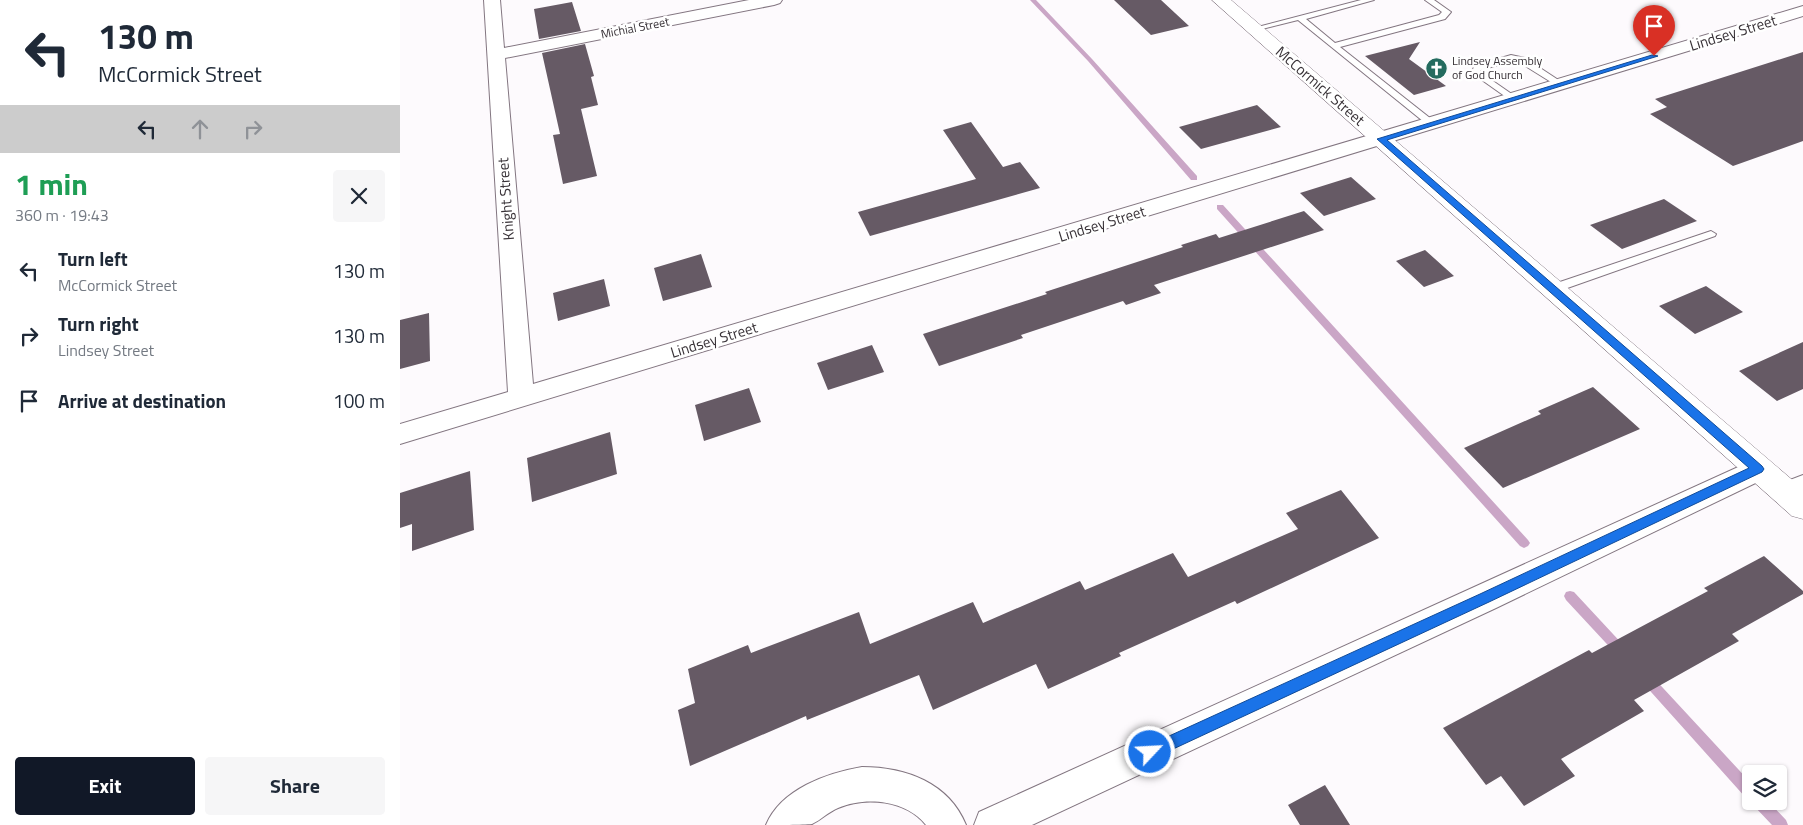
<!DOCTYPE html>
<html lang="en">
<head>
<meta charset="utf-8">
<style>
	:root { --surface:#fff; --page:#f6f6f7; --text:#1f2937; --muted:#747a83; --accent:#111827 }
	body { margin:0; font-family:"Titillium Web",sans-serif; background:var(--page); color:var(--text); height:100vh; display:flex; flex-direction:column; font-size:19px; white-space:nowrap }
	* { box-sizing:border-box; margin:0 }
	p { font-size:16px; color:var(--muted) }
	.icon { flex:none; width:28px; height:28px; fill:none; stroke:currentColor; stroke-width:2; stroke-linecap:round; stroke-linejoin:round }
	.map { position:relative; flex:1; overflow:hidden }
	.panel { display:flex; flex-direction:column; background:var(--surface); width:400px }
	.panel>* { flex:none }
	.top-card { background:#fff; color:var(--text); overflow:hidden }
	.controls { position:absolute; left:1342px; top:765px; display:grid; gap:10px }
	.controls a { display:grid; place-items:center; width:45px; height:45px; border-radius:5px; background:var(--surface); box-shadow:0 1px 4px #0004; font-size:25px }
	.pin { position:absolute; display:grid; place-items:center; width:42px; height:42px; color:#fff; margin:-51px -21px; border-radius:50% 50% 50% 0; rotate:-45deg; box-shadow:0 0 5px #0007 }
	.pin .icon { rotate:45deg }
	.me { position:absolute; width:55px; margin:-28px; rotate:65deg; stroke-linejoin:round; filter:drop-shadow(0 0 4px #0008) }
	.turn { display:flex; align-items:center; gap:18px; height:105px; padding:0 15px; font-size:22px }
	.turn .icon { width:65px; height:65px; stroke-width:2.5 }
	.turn b { display:block; font-size:35px; line-height:42px }
	.lanes { display:flex; align-items:center; height:48px; padding:0 15px; background:#0003; justify-content:center; gap:25px; direction:ltr }
	.lanes .off { opacity:.35 }
	.round { display:grid; place-items:center; flex:none; width:52px; height:52px; border-radius:5px; background:var(--page) }
	.summary { display:flex; align-items:center; justify-content:space-between; height:85px; padding:0 15px }
	h1 { font-size:30px; font-weight:700; line-height:38px; color:#1e9e55 }
	.button { display:flex; gap:10px; margin-top:auto; padding:10px 15px }
	.button a { flex:1; height:58px; border-radius:5px; background:var(--accent); color:#fff; font-size:20px; font-weight:700; line-height:58px; text-align:center }
	.button a+a { background:var(--page); color:var(--text) }
	ul { padding:0; list-style:none }
	li { display:flex; align-items:center; gap:15px; height:65px; padding:0 15px }
	li div { flex:1 }
	li b { display:block; font-size:19px }
	li em { font-style:normal }
	main { display:flex; flex:1; min-height:0 }
	.map>svg:first-child { display:block }
	.lines { fill:none; stroke-linecap:round; stroke-linejoin:round }
	.stream { fill:#caa6c6; fill-rule:evenodd }
	.building { fill:#665a65 }
	.lane-casing { stroke:#837681; stroke-width:2 }
	.street-casing { stroke:#837681; stroke-width:2 }
	.secondary-casing { stroke:#837681; stroke-width:1 }
	.lane { fill:#fff; fill-rule:evenodd }
	.street { fill:#fff; fill-rule:evenodd }
	.secondary { fill:#fff; fill-rule:evenodd }
	.route { fill:#1a73e8; stroke:#114b97 }
	.labels { text-anchor:middle; stroke-width:5; stroke-linejoin:round; paint-order:stroke }
	.far-street-label { font-size:12px; fill:#383237; stroke:#fff }
	.far-poi-label { font-size:12px; fill:#383237; stroke:#fff; text-anchor:start }
	.street-label { font-size:15px; fill:#383237; stroke:#fff }
</style>
</head>
<body>
<main>
<section class="panel">
<div class="top-card">
<div class="turn"><svg class="icon" aria-label="left" viewBox="0 0 24 24"><path d="M17 20v-9H6M10 6l-5 5 5 5"/></svg><div><b>130 m</b>McCormick Street</div></div>
<div class="lanes"><svg class="icon" aria-label="left" viewBox="0 0 24 24"><path d="M17 20v-9H6M10 6l-5 5 5 5"/></svg><svg class="icon off" aria-label="ahead" viewBox="0 0 24 24"><path d="M12 20V5M6 11l6-6 6 6"/></svg><svg class="icon off" aria-label="right" viewBox="0 0 24 24"><path d="M7 20v-9h11M14 6l5 5-5 5"/></svg></div>
</div>
<div class="summary"><div><h1>1 min</h1><p>360 m · 19:43</p></div><a class="round"><svg class="icon" aria-label="close" viewBox="0 0 24 24"><path d="M6 6l12 12M18 6L6 18"/></svg></a></div>
<ul>
<li><svg class="icon" aria-label="left" viewBox="0 0 24 24"><path d="M17 20v-9H6M10 6l-5 5 5 5"/></svg><div><b>Turn left</b><p>McCormick Street</p></div><em>130 m</em></li>
<li><svg class="icon" aria-label="right" viewBox="0 0 24 24"><path d="M7 20v-9h11M14 6l5 5-5 5"/></svg><div><b>Turn right</b><p>Lindsey Street</p></div><em>130 m</em></li>
<li><svg class="icon" aria-label="arrive" viewBox="0 0 24 24"><path d="M6 21V4h12l-3 4 3 4H6"/></svg><div><b>Arrive at destination</b></div><em>100 m</em></li>
</ul>
<div class="button"><a>Exit</a><a>Share</a></div>
</section>
<div class="map">
<svg width="1403" height="825" viewBox="0 0 1403 825">
	<rect width="100%" height="100%" fill="#fdfafd"/>
	<g class="lines">
		<path class="stream" d="M630,0h6l56,59 105,117v4h-6l-103,-119z
			M817,205h6l305,335 2,3 -2,3 -4,2 -4,-2 -303,-337z
			M1170,591l4,1 52,56 2,4 -2,4 -4,2 -4,-2 -52,-56 -2,-4 2,-4z
			M1247,673l4,2 100,108v17l-5,-2 -103,-115 -2,-4 2,-4z
			M1352,801h16l18,19 2,5h-16l-18,-19z"/>
	</g>
	<path class="building" d="M714,0h47l28,26 -38,9z
		M172,2l9,29 -42,8 -5,-30z
		M1020,42l-11,17 37,27 -32,9 -49,-39z
		M185,44l9,32 -3,1 7,28 -17,4 16,67 -34,8 -10,-49 7,-1 -18,-81z
		M1403,52v89l-70,25 -83,-52 17,-7 -12,-8z
		M857,105l24,22 -80,22 -22,-22z
		M571,122l32,45 17,-5 20,26 -170,48 -12,-24 118,-33 -33,-49z
		M951,177l25,22 -52,17 -24,-23z
		M1264,199l33,22 -75,28 -32,-24z
		M904,211l20,19 -170,55 7,8 -35,12 -3,-4 -102,34 2,3 -84,28 -16,-32 124,-40 -2,-2 138,-45 -2,-2 35,-11 3,4z
		M1025,250l29,26 -30,11 -28,-26z
		M301,254l11,33 -49,14 -9,-33z
		M204,279l6,27 -52,15 -5,-28z
		M1306,286l37,26 -48,22 -36,-28z
		M29,313l1,48 -30,8v-49z
		M1403,342v47l-26,12 -38,-30z
		M472,345l12,27 -56,18 -11,-27z
		M1193,387l47,42 -137,59 -39,-40 77,-34 -3,-3z
		M349,388l12,34 -57,19 -9,-36z
		M210,432l7,42 -85,28 -5,-44z
		M70,471l4,59 -62,21v-27l-12,4v-35z
		M941,490l38,48 -142,66 -2,-3 -116,52 2,3 -73,33 -12,-25 -103,46 -14,-35 -112,45 -1,-4 -116,50 -12,-56 17,-7 -7,-34 60,-24 3,8 108,-41 11,32 103,-42 10,21 97,-42 5,9 88,-37 15,24 110,-48 -12,-16z
		M1364,556l39,35v3l-71,40 7,7 -105,59 10,11 -83,48 14,17 -51,30 -23,-30 -15,9 -43,-57 146,-78 3,3 116,-62 -4,-3z
		M925,785l25,40h-50l-12,-20z"/>
	<g class="lines">
		<defs>
			<path id="lane" d="M961,0h13l-68,19 29,24 104,-28 3,-3 -17,-12h9l17,12 -6,7 -105,28 95,75v4h-6l-131,-106 -44,11 -4,-2z
				M1111,55l14,3 41,27 -7,2 -40,-25 -8,-1 -30,9 -1,2 36,25 1,2 -4,3 -41,-29 2,-7z
				M1311,231l5,3 -1,2 -159,56h-8l-2,-3 2,-3z"/>
			<path id="street" d="M84,0h16l4,48 245,-48h33l-2,3 -6,2 -269,53 28,326 1270,-378v10l-1403,428v-20l108,-32z
				M1358,458l10,3 4,8 -4,8 -272,131 -464,217h-58l5,-13z
				M1403,475v23l-16,6 -10,-3 -4,-8 4,-8z
				M462,767c44,0 87,16 104,58h-40c-20,-25 -60,-29 -88,-17 -10,4 -17,12 -26,16 -9,1 -36,1 -46,1 15,-36 61,-52 96,-58z"/>
			<path id="secondary" d="M812,0h19l572,489v30l-11,-3z"/>
		</defs>
		<use href="#lane" class="lane-casing"/>
		<use href="#street" class="street-casing"/>
		<use href="#secondary" class="secondary-casing"/>
		<use href="#lane" class="lane"/>
		<use href="#street" class="street"/>
		<use href="#secondary" class="secondary"/>
	</g>
	<path class="route" d="M1252,55l6,1 -271,84 375,326 2,3 -2,3 -273,130 -333,155 -6,3 -5,-3 -2,-5 2,-5 335,-153 269,-126 -372,-329z"/>
	<defs>
		<symbol id="church-disc" viewBox="-11 -11 22 22"><circle r="9.5" fill="#246b5f" stroke="#fff"/><path d="M-1.2-6h2.4v3.5h3.3v2.4h-3.3V6h-2.4V-.1h-3.3v-2.4h3.3Z" fill="#fff"/></symbol>
	</defs>
	<g fill-rule="evenodd">
		<use href="#church-disc" x="1024" y="56" width="25" height="25"/>
	</g>
	<g class="labels">
		<g class="far-street-label">
			<text transform="translate(235 28) rotate(-11)" y="4">Michial Street</text>
		</g>
		<g class="far-poi-label">
			<text x="1052" y="65">Lindsey Assembly<tspan x="1052" dy="14">of God Church</tspan></text>
		</g>
		<g class="street-label">
			<text transform="translate(1333 33) rotate(-17)" y="5">Lindsey Street</text>
			<text transform="translate(920 86) rotate(41)" y="5">McCormick Street</text>
			<text transform="translate(106 199) rotate(-94)" y="5">Knight Street</text>
			<text transform="translate(702 224) rotate(-17)" y="5">Lindsey Street</text>
			<text transform="translate(314 340) rotate(-17)" y="5">Lindsey Street</text>
		</g>
	</g>
</svg>
<div class="controls">
<a><svg class="icon" aria-label="layers" viewBox="0 0 24 24"><path d="M12 4l9 5-9 5-9-5zM3 14l9 5 9-5"/></svg></a>
</div>
<div class="pin" style="left:1254px;top:56px;background:#d93025"><svg class="icon" aria-label="arrive" viewBox="0 0 24 24"><path d="M6 21V4h12l-3 4 3 4H6"/></svg></div>
<svg class="me" style="left:750px;top:752px" viewBox="-20 -20 40 40"><circle r="17" fill="#1a73e8" stroke="#fff" stroke-width="3"/><path d="M0-11L8 9 0 5-8 9z" fill="#fff"/></svg>
</div>
</main>
</body>
</html>
